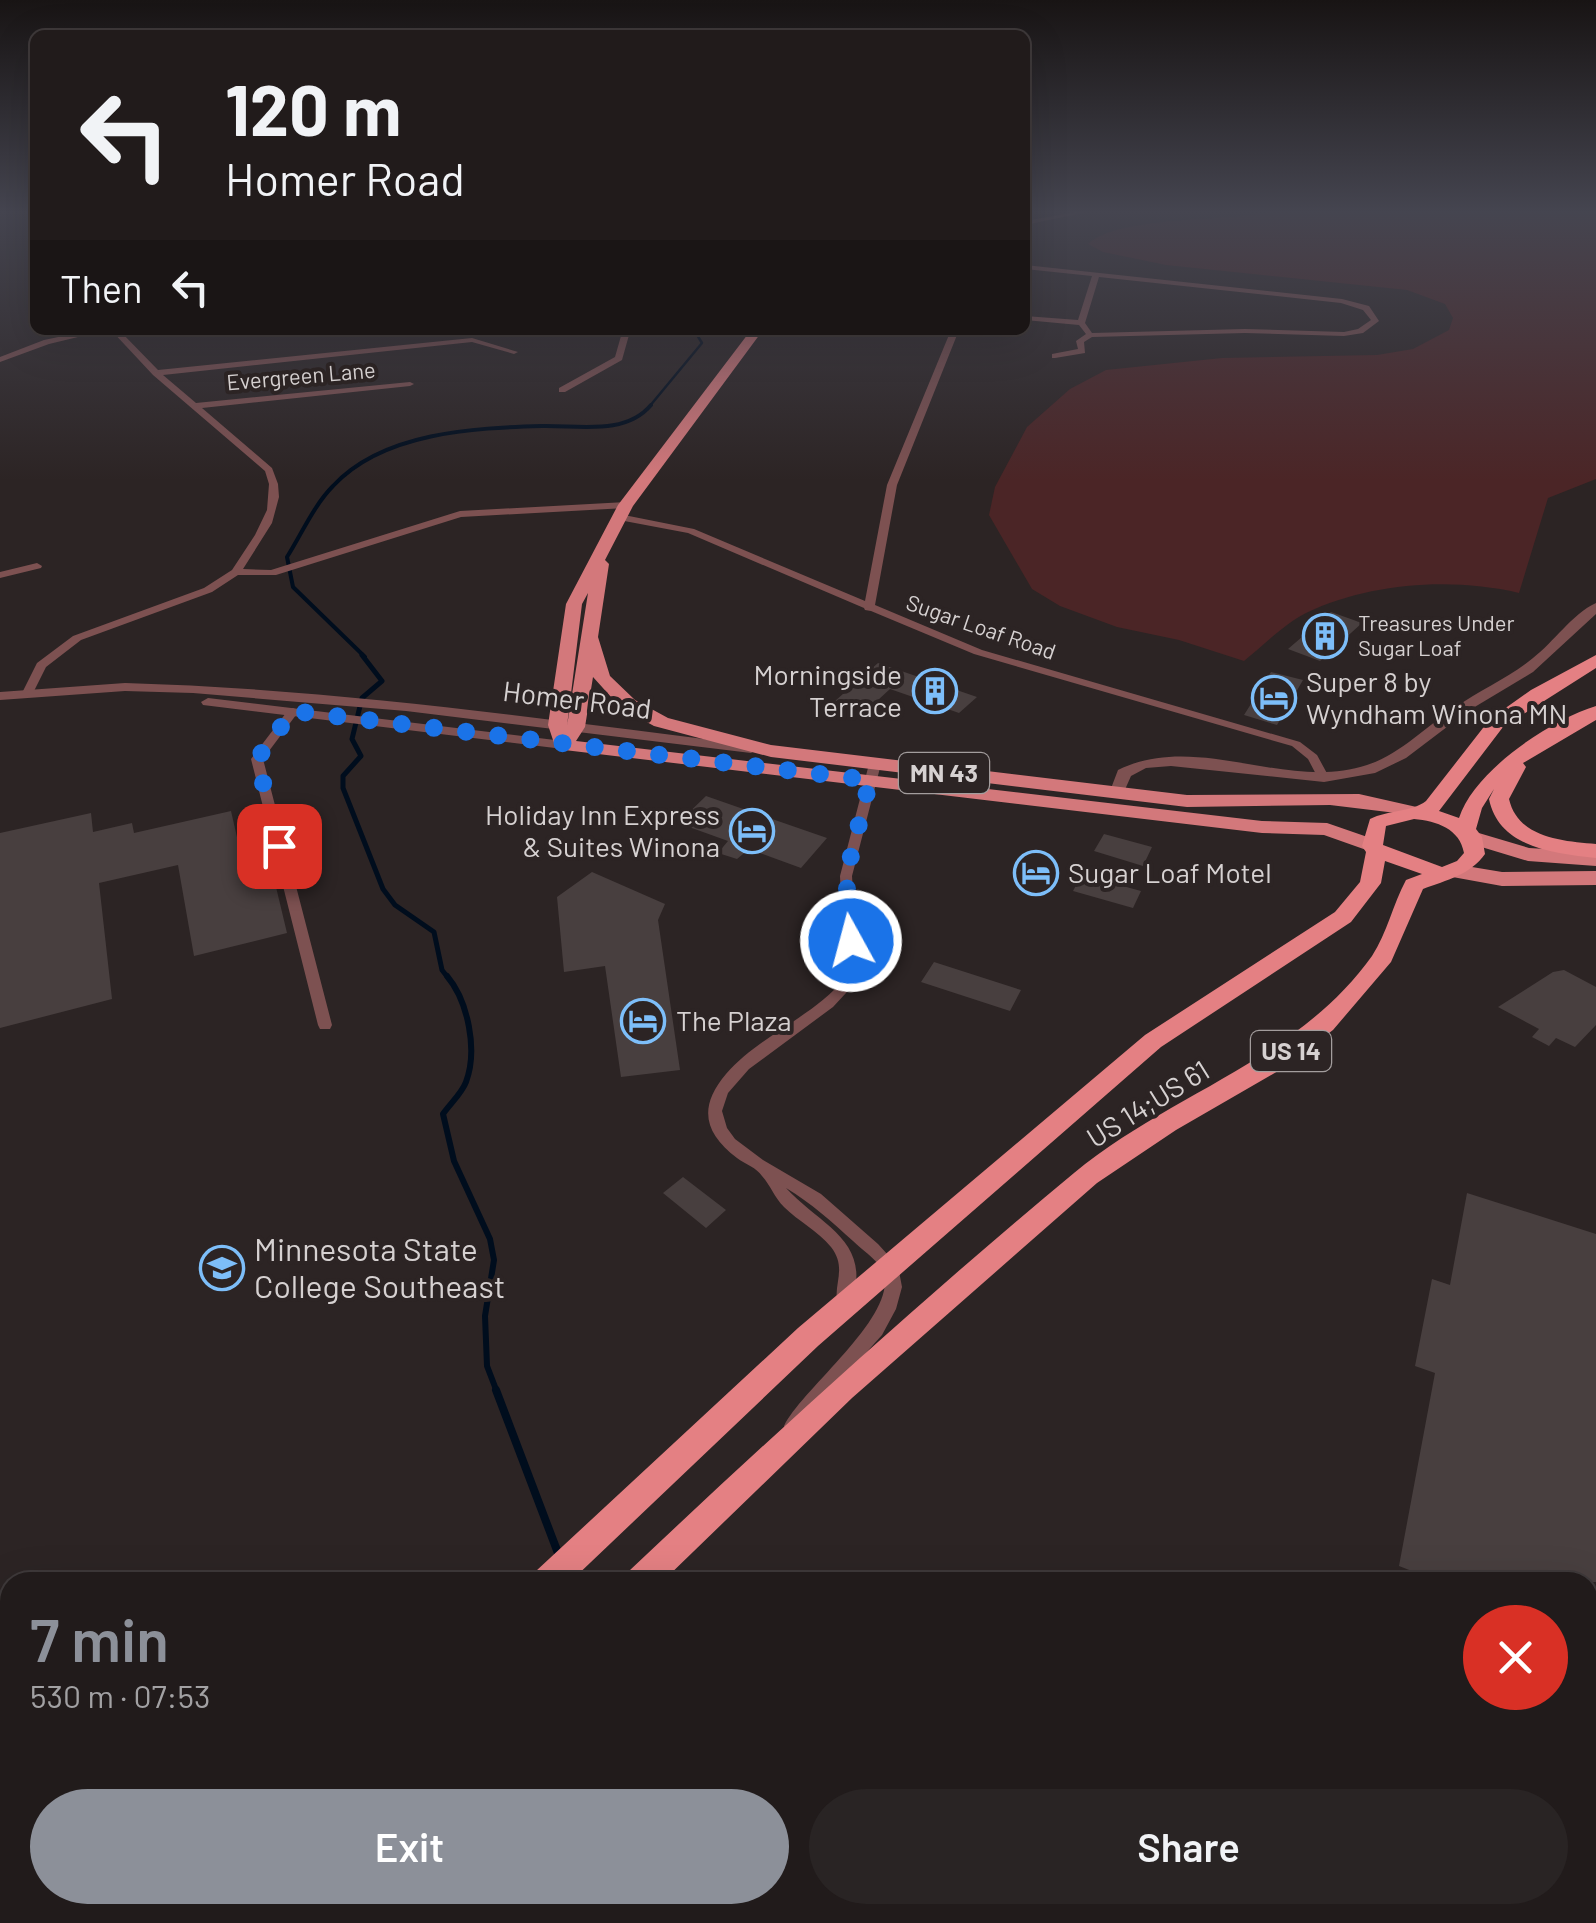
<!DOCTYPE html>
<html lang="en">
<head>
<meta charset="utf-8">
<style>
	:root { --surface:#211b1b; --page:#292424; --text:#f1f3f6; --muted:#a2a1a3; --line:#3e393a; --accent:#8c9099 }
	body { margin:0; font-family:Barlow,sans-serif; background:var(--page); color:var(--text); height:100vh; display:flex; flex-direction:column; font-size:38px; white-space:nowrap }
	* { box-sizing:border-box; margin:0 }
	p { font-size:32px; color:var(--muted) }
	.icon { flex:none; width:55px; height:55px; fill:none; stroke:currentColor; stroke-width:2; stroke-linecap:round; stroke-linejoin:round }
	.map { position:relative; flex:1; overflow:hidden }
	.side { position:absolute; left:0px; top:1572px; width:1598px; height:352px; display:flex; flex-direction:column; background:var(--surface); border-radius:30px 30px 0 0; box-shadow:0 10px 40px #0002,0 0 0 2px var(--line) }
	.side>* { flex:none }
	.top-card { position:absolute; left:30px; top:30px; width:1000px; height:305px; border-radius:15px; box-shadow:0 10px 40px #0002,0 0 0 2px var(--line); background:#211b1b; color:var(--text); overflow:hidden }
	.pin { position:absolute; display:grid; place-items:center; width:85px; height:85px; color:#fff; margin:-42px; border-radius:20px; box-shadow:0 5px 15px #0006 }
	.me { position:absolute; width:110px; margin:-55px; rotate:353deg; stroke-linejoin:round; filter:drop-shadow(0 0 8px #0008) }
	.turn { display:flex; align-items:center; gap:35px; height:210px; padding:0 30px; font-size:45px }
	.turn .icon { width:130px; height:130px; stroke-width:2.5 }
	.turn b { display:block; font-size:70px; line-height:85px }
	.then { display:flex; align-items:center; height:95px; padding:0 30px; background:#0003; gap:20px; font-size:38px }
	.round { display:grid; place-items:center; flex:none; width:105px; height:105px; border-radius:52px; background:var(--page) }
	.headline { display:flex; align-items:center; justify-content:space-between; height:170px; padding:0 30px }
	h1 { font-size:60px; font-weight:600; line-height:75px; color:var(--accent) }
	.cta { display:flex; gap:20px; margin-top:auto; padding:20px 30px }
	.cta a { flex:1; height:115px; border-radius:60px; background:var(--accent); color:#fff; font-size:40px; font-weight:600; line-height:115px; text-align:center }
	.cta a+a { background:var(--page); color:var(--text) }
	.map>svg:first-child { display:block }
	.green { fill:#4b2526 }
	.water { fill:#000d1d }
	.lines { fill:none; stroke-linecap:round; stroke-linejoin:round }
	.stream-far4 { stroke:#000d1d; stroke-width:2.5 }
	.stream-far3 { stroke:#000d1d; stroke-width:4 }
	.stream-far2 { stroke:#000d1d; stroke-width:5 }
	.stream-far1 { stroke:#000d1d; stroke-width:6 }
	.stream { stroke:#000d1d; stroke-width:8 }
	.building { fill:#483f3f }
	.minor { fill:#7d5151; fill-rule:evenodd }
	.tertiary { fill:#7d5151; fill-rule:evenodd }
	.primary { fill:#d3787b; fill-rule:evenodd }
	.trunk { fill:#e48083; fill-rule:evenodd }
	.route { stroke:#1a73e8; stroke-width:18; stroke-dasharray:0 32.4 }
	.labels { text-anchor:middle; stroke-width:8; stroke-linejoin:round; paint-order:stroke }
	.far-street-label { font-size:22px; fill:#d6d1d1; stroke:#2c2424 }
	.far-poi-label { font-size:22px; fill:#d6d1d1; stroke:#2c2424; text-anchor:start }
	.shield { fill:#2c2424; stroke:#a39d9d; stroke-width:2.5 }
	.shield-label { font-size:25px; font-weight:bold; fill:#d6d1d1 }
	.poi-label { font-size:28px; fill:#d6d1d1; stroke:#2c2424; text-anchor:start }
	.street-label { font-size:28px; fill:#d6d1d1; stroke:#2c2424 }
	.near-poi-label { font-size:32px; fill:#d6d1d1; stroke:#2c2424; text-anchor:start }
</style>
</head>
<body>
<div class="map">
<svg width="1596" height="1923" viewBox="0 0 1596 1923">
	<rect width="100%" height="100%" fill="#2c2424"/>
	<path class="green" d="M1270,212h326v267l-48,19 -29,95c-69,-16 -149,-10 -213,20 -22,11 -43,33 -62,48l-65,-21 -62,-13 -57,-21 -28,-17 -43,-74 6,-28 32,-60 43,-38 36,-19 116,-12 155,-3 36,-6 36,-19 4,-12 -8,-14 -38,-14 -241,-25 -63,-13 -15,-8c32,-29 138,-22 182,-32z
		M438,1915h314l2,8h-312z"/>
	<path class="water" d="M0,1646l10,1v97l-10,-4z
		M0,1847h10v68h36l-8,8h-38z"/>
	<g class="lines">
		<path class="stream-far4" d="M649,407l53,-64 -8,-13"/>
		<path class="stream-far3" d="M365,657l-72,-70 -6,-30c14,-22 27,-52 46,-71 50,-54 141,-58 209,-60 36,-1 83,10 109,-21"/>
		<path class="stream-far2" d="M362,655l20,26 -20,17 -10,41 9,17 -18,20v12l40,101 12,16 39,27 8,38 7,9"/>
		<path class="stream-far1" d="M447,976c21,25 31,74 19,106 -4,11 -16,22 -23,32l11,47 36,78 4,21 -9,56 2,50 10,26"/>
		<path class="stream" d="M496,1390l62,163
			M680,1915l1,8"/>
	</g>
	<path class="building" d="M1331,612l31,11 -42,38 -32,-12z
		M878,663l99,34 -18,16 -69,-24 -25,23 -30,-11z
		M1271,672l32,8 -26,45 -33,-10z
		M706,796l121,42 -26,30 -52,-19 -12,10 -19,-6 10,-12 -50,-18z
		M231,811l14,61 26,-6 16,67 -93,23 -16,-91 -79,18 13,116 -112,29v-195l91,-20 2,19 39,-9 2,10z
		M1104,834l48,13 -9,19 -49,-15z
		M592,872l73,32 -7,16 22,150 -59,7 -16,-111 -41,6 -7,-75z
		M1082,874l37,11 22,6 -8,17 -60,-17z
		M934,962l87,28 -11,21 -89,-29z
		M1564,970l32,17v38l-21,22 -19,-9 -7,8 -17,-9 7,-8 -41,-22 55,-35z
		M683,1177l43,33 -20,18 -43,-35z
		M1467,1193l129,41v348h-156l-41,-16 36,-193 -20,-7 17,-87 18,6z"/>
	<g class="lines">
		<path class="minor" d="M1076,212h11l-62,13v-4z
			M1025,265l317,34 27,7 10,15 -16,12 -19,3 -99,-3 -153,4 -8,5 1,11 -30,5h-3v-4l26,-5 -2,-8 10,-7 -7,-9 -54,-5v-4l53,4 14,-44 -67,-7zM1099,277l242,26 22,7 8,10 -13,9 -14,3 -99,-3 -153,4 -7,-10z
			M92,330h15l-58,14 -49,18v-5l44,-17z
			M111,330h8l39,40 314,-32 46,14 -4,2 -42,-12 -309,33 33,28 214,-21 4,2 -4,2 -208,22 70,60 6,16 1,13 -7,26 -29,46 28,1 189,-59 166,-9 5,3 -5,3 -165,9 -185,58h-38l-26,17 -131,48 -35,27 -14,28h-8l-2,-2 15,-30 36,-27 131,-48 28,-18 23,-35 12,-25 2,-26 -4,-13 -112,-96z
			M615,330h9l5,5 -7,25 -57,32h-6v-4l56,-31 6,-21z
			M951,330h8l-62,155 -22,120 107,45 318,92 17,13 12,22 -2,3h-8l-11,-21 -16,-13 -318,-92 -103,-43 -6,-1 -1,-2 -176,-75 -69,-13 -5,-3 5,-3 75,15 171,72 22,-116z
			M37,563l5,3 -1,2 -41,10v-6z
			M293,708l6,3 -36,48 69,266 -2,4h-10l-2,-4 -67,-266 38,-50z
			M875,760l6,4 -29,112 7,103 -26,28 -84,62 -21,24 -6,18 5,17 8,11 28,21 58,34 57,50 20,22 4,21 -6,22 -14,26 -71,79 -12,18 -6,2 -6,-2 -3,-6c18,-38 122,-116 97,-158 -6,-10 -20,-19 -28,-27 -21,-19 -42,-38 -67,-53 35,38 89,54 64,117l-6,2 -6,-2c-6,-20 10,-36 -7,-58 -13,-16 -33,-26 -47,-40 -10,-10 -13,-21 -22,-31 -5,-8 -17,-12 -25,-18 -33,-25 -39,-51 -11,-84 34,-39 86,-56 119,-96l-5,-102 29,-112z"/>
		<path class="tertiary" d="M1596,603v11l-63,58 -65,39 -62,47 -31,15 -51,9 -153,-16 -25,2 -15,8 -8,18h-10l-3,-3 8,-21c80,-39 168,22 249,-5 34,-11 59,-39 89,-58 25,-18 53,-29 77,-49 21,-16 39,-44 63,-55z
			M125,683c210,6 418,36 626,62l7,4 -7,4 -345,-42 -213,-18 -68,-2 -125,9v-8z
			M208,698l355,43 7,4 -7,4 -360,-44 -2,-3z"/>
		<path class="primary" d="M751,330h12l-130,176 -28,54 4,4 -11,73 12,39 25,24 33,18 103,27 416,50 172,-1 62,14 3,4 -3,4 -91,-11 -143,2 -416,-50 -117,-31 -33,-18 -28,-31 -8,50 -9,14 686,80 65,2 52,18 3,5 -10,6 -48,-17 -62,-2 -706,-84 -8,-24 18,-121 52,-99zM588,593l-21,133 15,-122z
			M1472,831l57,17 67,4v14l-68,-5 -63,-19 -3,-5 3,-5z
			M1454,864l48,8 94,-1v14l-94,1 -55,-10 -4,-5z"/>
		<path class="trunk" d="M1596,655v13l-93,59 -64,84 20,7c15,-47 91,-98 137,-112v14l-73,43 3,4 -17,32c9,39 53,42 87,45v14c-42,-5 -97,-10 -107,-59l5,-10 -12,19 -6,21 6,8 3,17c-15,21 -38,26 -62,35l-32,73 -58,68 -55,41 -102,59 -79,53 -245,215 -190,184h-38l5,-11c145,-137 292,-271 445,-398 96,-80 223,-112 298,-217 15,-23 21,-52 34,-76l16,-6 -37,-13 -4,22 -30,39 -190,125 -343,299 -248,236h-39l5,-11 262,-243 347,-293 190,-123 25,-30 6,-30 -4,-6 8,-27c18,-9 42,-7 56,-18l64,-82 41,-29zM1414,819c23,2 46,10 50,34l-7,8 -15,6 -59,-22 3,-19z
			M202,1915h42l-4,8h-41z
			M299,1915h43l-4,8h-42z"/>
	</g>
	<linearGradient id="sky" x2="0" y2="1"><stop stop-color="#181414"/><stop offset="0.44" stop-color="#454550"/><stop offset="1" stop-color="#454550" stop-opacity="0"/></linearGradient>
	<rect width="1596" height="481" fill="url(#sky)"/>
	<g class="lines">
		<path class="route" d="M279,846l-22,-87 36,-48 577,69 -24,96 5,65"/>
	</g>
	<defs>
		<symbol id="building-ring" viewBox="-11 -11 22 22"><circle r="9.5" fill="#2c2424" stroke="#7dbef9" stroke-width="1.5"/><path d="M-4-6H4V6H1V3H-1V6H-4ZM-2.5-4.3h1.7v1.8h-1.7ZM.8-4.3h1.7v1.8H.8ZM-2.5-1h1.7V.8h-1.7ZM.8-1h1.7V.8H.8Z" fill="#7dbef9"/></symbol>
		<symbol id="hotel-ring" viewBox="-11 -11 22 22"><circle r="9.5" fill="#2c2424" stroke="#7dbef9" stroke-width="1.5"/><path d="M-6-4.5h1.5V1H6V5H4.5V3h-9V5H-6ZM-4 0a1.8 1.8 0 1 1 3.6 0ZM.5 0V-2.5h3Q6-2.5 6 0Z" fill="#7dbef9"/></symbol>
		<symbol id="university-ring" viewBox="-11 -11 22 22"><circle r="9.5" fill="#2c2424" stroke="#7dbef9" stroke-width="1.5"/><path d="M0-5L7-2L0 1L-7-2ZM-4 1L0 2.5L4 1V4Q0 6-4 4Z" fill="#7dbef9"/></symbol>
	</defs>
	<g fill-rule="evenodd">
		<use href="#building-ring" x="1300" y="611" width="50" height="50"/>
		<use href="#building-ring" x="910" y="666" width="50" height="50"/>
		<use href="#hotel-ring" x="1249" y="673" width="50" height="50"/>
		<use href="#hotel-ring" x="727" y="806" width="50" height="50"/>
		<use href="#hotel-ring" x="1011" y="848" width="50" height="50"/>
		<use href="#hotel-ring" x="618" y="996" width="50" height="50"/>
		<use href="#university-ring" x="197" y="1243" width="50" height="50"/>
	</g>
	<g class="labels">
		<g class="far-street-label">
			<text transform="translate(301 376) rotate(-5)" y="8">Evergreen Lane</text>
			<text transform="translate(981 627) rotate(19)" y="8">Sugar Loaf Road</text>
		</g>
		<g class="far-poi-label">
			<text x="1358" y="631">Treasures Under<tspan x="1358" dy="25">Sugar Loaf</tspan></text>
		</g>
		<g class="shield">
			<rect x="899" y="753" width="90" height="40" rx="8"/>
			<rect x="1251" y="1031" width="80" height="40" rx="8"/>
		</g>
		<g class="shield-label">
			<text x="944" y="782">MN 43</text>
			<text x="1291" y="1060">US 14</text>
		</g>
		<g class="poi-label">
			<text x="902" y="685" text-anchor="end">Morningside<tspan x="902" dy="32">Terrace</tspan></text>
			<text x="1306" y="692">Super 8 by<tspan x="1306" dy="32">Wyndham Winona MN</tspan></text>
			<text x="720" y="825" text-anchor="end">Holiday Inn Express<tspan x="720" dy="32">&amp; Suites Winona</tspan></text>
			<text x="1068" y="883">Sugar Loaf Motel</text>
			<text x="676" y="1031">The Plaza</text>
		</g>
		<g class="street-label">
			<text transform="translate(577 700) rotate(7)" y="10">Homer Road</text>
			<text transform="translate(1148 1104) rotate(-32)" y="10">US 14;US 61</text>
		</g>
		<g class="near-poi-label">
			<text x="254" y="1261">Minnesota State<tspan x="254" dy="37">College Southeast</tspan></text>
		</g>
	</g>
</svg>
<div class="pin" style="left:279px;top:846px;background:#d93025"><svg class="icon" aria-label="arrive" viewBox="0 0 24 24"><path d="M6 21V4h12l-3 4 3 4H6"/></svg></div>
<svg class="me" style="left:851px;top:941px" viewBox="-20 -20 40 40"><circle r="17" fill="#1a73e8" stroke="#fff" stroke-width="3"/><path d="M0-11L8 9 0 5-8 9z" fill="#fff"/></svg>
<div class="top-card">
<div class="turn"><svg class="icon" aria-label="left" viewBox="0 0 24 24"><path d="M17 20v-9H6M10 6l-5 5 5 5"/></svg><div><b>120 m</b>Homer Road</div></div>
<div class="then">Then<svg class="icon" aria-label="left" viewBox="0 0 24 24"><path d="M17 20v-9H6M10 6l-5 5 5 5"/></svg></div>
</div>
<section class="side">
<div class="headline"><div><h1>7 min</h1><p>530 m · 07:53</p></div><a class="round" style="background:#d93025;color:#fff"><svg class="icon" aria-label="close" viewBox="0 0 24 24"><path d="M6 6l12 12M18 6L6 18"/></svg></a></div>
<div class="cta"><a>Exit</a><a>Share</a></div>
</section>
</div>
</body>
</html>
